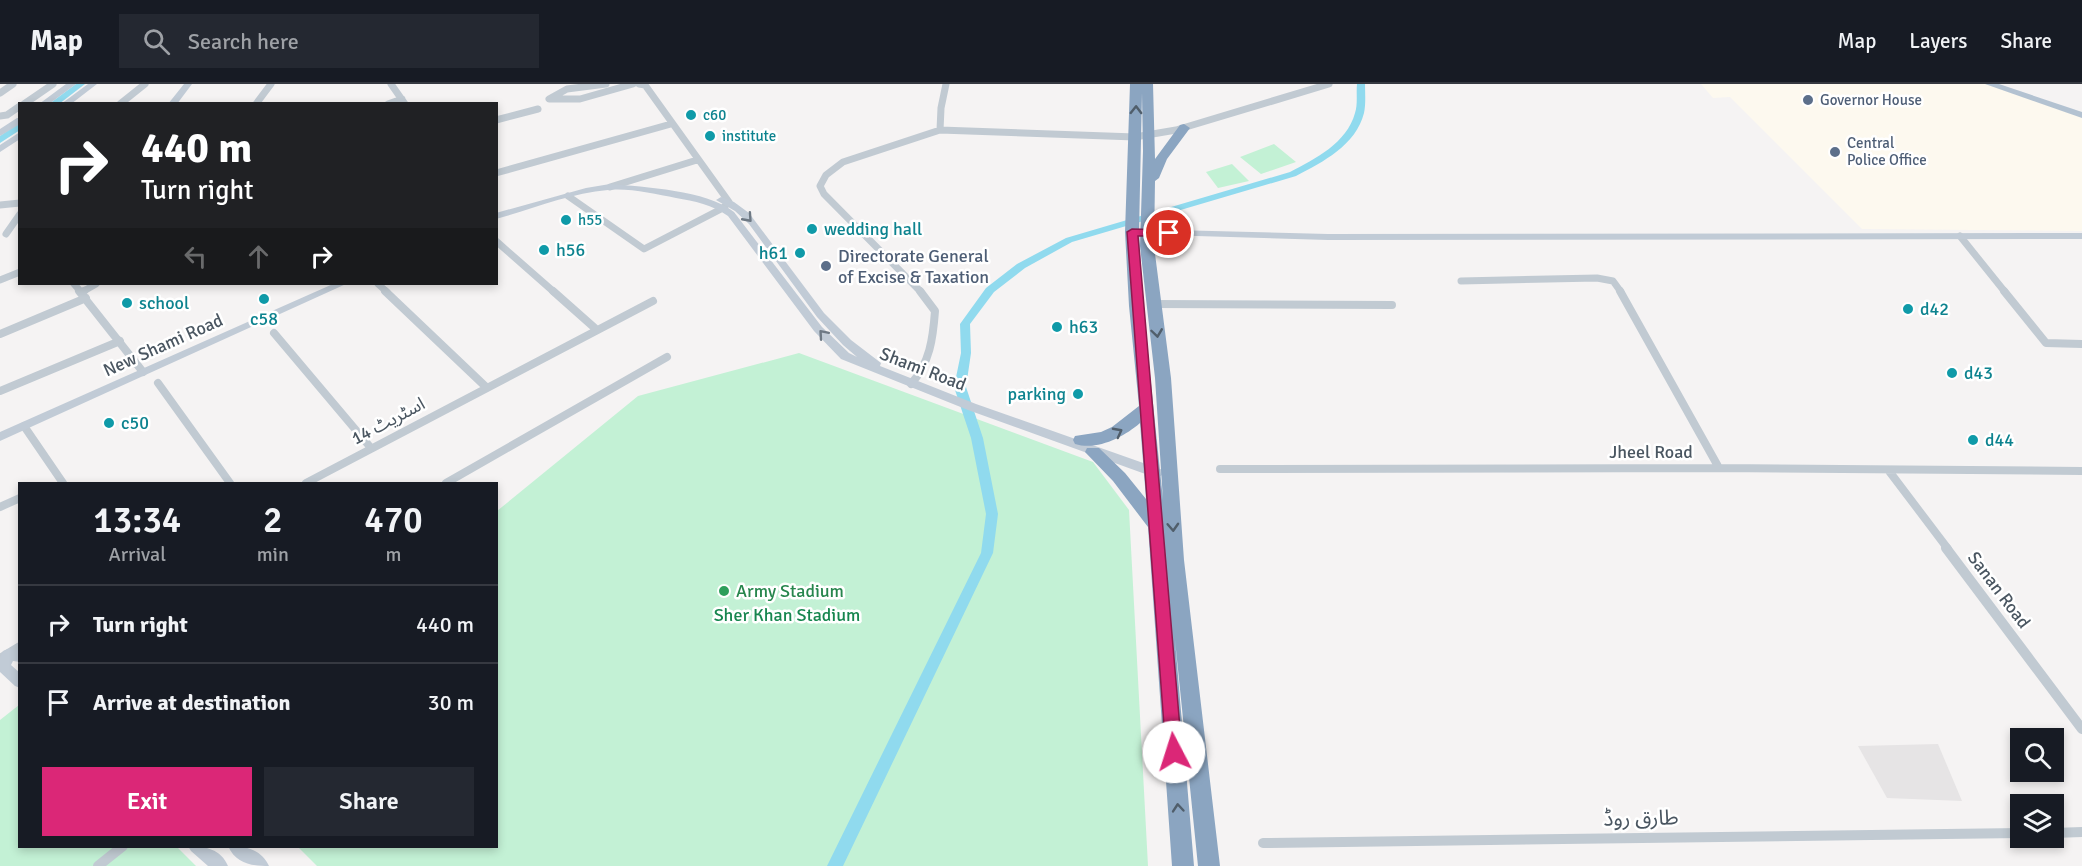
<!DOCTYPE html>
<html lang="en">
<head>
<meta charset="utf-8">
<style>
	:root { --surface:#171b24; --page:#242831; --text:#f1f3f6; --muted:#9ea1a6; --line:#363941; --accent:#db2777 }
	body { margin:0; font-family:Signika,"Noto Sans Arabic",sans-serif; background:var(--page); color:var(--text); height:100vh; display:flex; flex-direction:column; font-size:22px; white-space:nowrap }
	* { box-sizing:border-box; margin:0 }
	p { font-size:20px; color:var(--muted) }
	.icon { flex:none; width:33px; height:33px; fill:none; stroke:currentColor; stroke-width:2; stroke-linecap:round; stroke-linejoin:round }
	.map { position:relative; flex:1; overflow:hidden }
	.drawer { position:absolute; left:18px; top:398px; width:480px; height:366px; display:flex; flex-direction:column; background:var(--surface); border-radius:0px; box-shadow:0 3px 9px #0003 }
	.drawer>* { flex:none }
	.banner { position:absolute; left:18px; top:18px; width:480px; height:183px; border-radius:0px; box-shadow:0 3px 9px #0003; background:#202124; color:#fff; overflow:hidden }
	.tools { position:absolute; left:2010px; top:644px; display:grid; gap:12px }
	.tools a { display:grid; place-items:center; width:54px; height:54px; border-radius:0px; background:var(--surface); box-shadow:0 3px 9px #0003; font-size:30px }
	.pin { position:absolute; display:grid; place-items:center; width:51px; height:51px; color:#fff; margin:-26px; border:3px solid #fff; border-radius:50%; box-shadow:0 2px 6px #0007 }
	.me { position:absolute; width:66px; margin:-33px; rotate:355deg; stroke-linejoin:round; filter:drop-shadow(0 0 4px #0008) }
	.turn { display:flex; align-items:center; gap:21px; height:126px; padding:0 24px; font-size:27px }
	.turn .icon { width:78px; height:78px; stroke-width:2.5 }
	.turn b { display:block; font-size:42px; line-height:51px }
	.lanes { display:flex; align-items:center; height:57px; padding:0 24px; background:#0003; justify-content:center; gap:30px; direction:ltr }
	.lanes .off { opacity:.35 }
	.eta { display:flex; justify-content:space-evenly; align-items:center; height:102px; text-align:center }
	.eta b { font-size:36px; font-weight:600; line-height:42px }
	.primary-button { display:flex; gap:12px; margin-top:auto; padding:12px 24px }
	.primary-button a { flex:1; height:69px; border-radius:0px; background:var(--accent); color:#fff; font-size:24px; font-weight:600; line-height:69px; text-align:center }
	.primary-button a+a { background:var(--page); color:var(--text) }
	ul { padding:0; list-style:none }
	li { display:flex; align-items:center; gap:18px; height:78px; padding:0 24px; border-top:2px solid var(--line) }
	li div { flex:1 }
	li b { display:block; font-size:22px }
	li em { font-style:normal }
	header { display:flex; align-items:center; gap:36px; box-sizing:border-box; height:84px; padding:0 30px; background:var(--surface); border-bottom:2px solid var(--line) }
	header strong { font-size:28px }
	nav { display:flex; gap:33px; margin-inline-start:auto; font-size:21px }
	.search { width:420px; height:54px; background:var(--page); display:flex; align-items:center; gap:15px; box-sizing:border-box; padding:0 21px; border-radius:0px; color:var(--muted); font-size:22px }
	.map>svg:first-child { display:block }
	.commercial { fill:#fdf9ef }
	.education { fill:#e6e4e5 }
	.green { fill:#c3f1d5 }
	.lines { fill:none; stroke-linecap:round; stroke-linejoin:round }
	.canal { fill:#90daee; fill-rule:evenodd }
	.street-far2 { stroke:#c1cad2; stroke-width:7 }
	.street-far1 { stroke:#c1cad2; stroke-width:8 }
	.street { stroke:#c1cad2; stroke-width:10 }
	.secondary { fill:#c1cbd6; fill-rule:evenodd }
	.primary { fill:#b3c2d1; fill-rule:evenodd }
	.highway { fill:#8ba5c1; fill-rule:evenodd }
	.oneway { stroke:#505e6b }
	.oneway2 { stroke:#6e7984 }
	.route { fill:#db2777; stroke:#8e194d; stroke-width:1.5 }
	.service-dot { fill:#5c6f8a; stroke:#fff; stroke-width:2 }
	.culture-dot { fill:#0f9aa8; stroke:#fff; stroke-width:2 }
	.leisure-dot { fill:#2e9e5b; stroke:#fff; stroke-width:2 }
	.labels { text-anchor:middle; stroke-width:5; stroke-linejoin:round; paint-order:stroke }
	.far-service-label { font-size:15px; fill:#4e5e75; stroke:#fff; text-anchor:start }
	.far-culture-label { font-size:15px; fill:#0d838f; stroke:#fff; text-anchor:start }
	.culture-label { font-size:18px; fill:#0d838f; stroke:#fff; text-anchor:start }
	.service-label { font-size:18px; fill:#4e5e75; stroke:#fff; text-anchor:start }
	.street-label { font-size:18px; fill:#4a5661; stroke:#fff }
	.leisure-label { font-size:18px; fill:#27864d; stroke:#fff; text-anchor:start }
	.park-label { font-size:18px; fill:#17864f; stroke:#fff }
	.near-street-label { font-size:21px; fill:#4a5661; stroke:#fff }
</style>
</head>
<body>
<header>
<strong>Map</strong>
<div class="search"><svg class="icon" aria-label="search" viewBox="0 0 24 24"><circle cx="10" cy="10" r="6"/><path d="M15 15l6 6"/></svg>Search here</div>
<nav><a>Map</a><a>Layers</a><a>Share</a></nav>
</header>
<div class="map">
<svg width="2082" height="782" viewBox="0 0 2082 782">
	<rect width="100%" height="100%" fill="#f5f3f3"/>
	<path class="commercial" d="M1701,0h290l91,31v116l-220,-2 -132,-132 -17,1z"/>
	<path class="education" d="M1938,660l24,57 -75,-3 -29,-52z"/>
	<path class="green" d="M1274,60l22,18 -35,12 -21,-17z
		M1232,80l17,17 -31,7 -12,-16z
		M799,269l294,109 36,48 19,356h-831l-20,-20h199l1,-335 141,-115z
		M19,621l1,141h156l20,20h-196v-146z"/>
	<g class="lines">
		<path class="canal" d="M76,0h9l-26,20h-10z
			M1357,0h8c0,9 1,19 -1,29 -8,32 -41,49 -68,63l-224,66 -47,26 -31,24 -24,32 1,29 -5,34 17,51 15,76 -5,39 -150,313h-16l154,-313 5,-39 -15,-76 -17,-51 7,-34 -1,-29 26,-36 31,-24 49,-26 224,-66c25,-13 57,-29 65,-59 3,-9 1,-20 2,-29z
			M17,40h3v6l-20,13v-7z"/>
		<path class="street-far2" d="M391,0l14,20
			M606,0l-39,5 -18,10h31l53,-15
			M0,9l13,-9
			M24,20l29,-20
			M120,20l25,-20
			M256,20l15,-20
			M388,20l14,-5
			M0,32l7,-1 13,-9
			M496,36l42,-11
			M940,46l1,-22 5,-24
			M496,89l175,-49
			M610,103l87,-27
			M568,112l76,53 79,-41 6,-6 -84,-117 -6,-1
			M0,121l20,-2
			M6,150l14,-20
			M1960,152l45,56
			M496,157l58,51
			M0,196l20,-8
			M1461,197l136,-3 16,3 8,11
			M74,200l7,8
			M378,200l9,8
			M82,208l14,-8
			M921,208l-97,-98 -4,-8 6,-11 17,-13 97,-32 195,7 41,-7 153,-46"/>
		<path class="street-far1" d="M79,207l64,81
			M385,207l101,96
			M553,207l44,39
			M1620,207l99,177
			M2004,207l42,52 36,1
			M81,209l3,-2
			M1153,220l239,1
			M274,249l97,115
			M0,250l86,-36
			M158,299l72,100
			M911,300c19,-21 22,-46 24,-73l-15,-20
			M0,307l120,-50
			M24,342l39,57
			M1220,385l499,-1 363,3
			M1889,387l59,78
			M306,399l347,-182
			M446,399l221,-126
			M0,423l20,-9"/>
		<path class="street" d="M1946,464l136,181
			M0,575l20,-12
			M2054,749l28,-1
			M1263,759l757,-10
			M98,782l25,-20"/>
		<path class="secondary" d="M66,0h10l-27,20h-10z
			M88,0h9l-26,20h-10z
			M184,0h8l-15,20h-9z
			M17,34h3v6l-20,12v-7z
			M20,48v7l-20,13v-7z
			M610,100c35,3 96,6 124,28l88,115 27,26 8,4 -14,-12 -26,-28 -68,-93 -14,-13 -19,-11 5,-3 13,5 15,11 75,100 27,27 30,23 -1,3 96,38 187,66 2,3 -6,4 -11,-2 -180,-65 -127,-51 -27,-28 -86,-115c-15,-11 -34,-15 -52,-18 -21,-4 -46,-10 -68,-8 -38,3 -75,19 -112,29v-6l90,-25z
			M1132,145l196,5 754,-1v6l-754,1 -199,-6v-4z
			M333,200h13l-346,157v-9z
			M8,565l12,1v12l-7,-1 -2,4 9,8v15l-5,-2 -15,-14v-14l3,-7z
			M188,762c17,0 33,3 40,20h-20l-17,-15z
			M228,762c17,0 33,3 41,20 -17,0 -33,-2 -41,-20z"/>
		<path class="primary" d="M1985,0h14l83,28v6z"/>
		<path class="highway" d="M1130,0h23l2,75 25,-34 4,-1 6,4 -23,31 -8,19 -4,3 -1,65 17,132 13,182 36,306h-22l-23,-226 19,226h-22l-24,-339 -35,-46 -28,-29 2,-4h12l26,25 21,26 -6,-76c-16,14 -43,28 -65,21l-2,-4 2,-4 26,-4 11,-5 27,-21 -10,-100 -4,-74zM1142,9l1,58 -3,95 15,132 8,122 -20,-194 -4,-74z"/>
	</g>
	<defs><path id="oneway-chevron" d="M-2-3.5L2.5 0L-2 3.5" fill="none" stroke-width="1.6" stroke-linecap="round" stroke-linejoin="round" transform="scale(1.5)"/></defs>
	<g class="oneway">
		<use href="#oneway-chevron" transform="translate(1136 26) rotate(-89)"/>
		<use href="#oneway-chevron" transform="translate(1157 249) rotate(82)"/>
		<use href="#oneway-chevron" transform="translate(1118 348) rotate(-28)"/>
		<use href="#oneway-chevron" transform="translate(1173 443) rotate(87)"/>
		<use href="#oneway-chevron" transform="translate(1178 724) rotate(-95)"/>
	</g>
	<g class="oneway2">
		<use href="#oneway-chevron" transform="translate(748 134) rotate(48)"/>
		<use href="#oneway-chevron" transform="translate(823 250) rotate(-131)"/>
	</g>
	<path class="route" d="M1132,145l37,1 6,3 -6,3h-31l44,516 -2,6 -6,2 -6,-2 -2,-6 -39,-520z"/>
	<g class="service-dot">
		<circle cx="1808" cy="16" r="6"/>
		<circle cx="1835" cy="68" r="6"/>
		<circle cx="826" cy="182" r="6"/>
	</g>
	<g class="culture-dot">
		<circle cx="691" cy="31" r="6"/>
		<circle cx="710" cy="52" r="6"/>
		<circle cx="566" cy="136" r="6"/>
		<circle cx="812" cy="145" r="6"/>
		<circle cx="544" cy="166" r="6"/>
		<circle cx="800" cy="169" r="6"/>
		<circle cx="264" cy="215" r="6"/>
		<circle cx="127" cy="219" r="6"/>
		<circle cx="1908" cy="225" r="6"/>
		<circle cx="1057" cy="243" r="6"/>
		<circle cx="1952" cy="289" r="6"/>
		<circle cx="1078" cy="310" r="6"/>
		<circle cx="109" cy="339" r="6"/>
		<circle cx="1973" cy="356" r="6"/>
	</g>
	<circle class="leisure-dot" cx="724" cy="507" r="6"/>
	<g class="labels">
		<g class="far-service-label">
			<text x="1820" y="21">Governor House</text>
			<text x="1847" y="64">Central<tspan x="1847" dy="17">Police Office</tspan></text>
		</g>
		<g class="far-culture-label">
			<text x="703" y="36">c60</text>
			<text x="722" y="57">institute</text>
			<text x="578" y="141">h55</text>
		</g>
		<g class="culture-label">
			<text x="824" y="151">wedding hall</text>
			<text x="556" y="172">h56</text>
			<text x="788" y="175" text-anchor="end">h61</text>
			<text x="139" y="225">school</text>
			<text x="1920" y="231">d42</text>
			<text x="264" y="241" text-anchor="middle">c58</text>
			<text x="1069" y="249">h63</text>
			<text x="1964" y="295">d43</text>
			<text x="1066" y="316" text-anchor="end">parking</text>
			<text x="121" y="345">c50</text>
			<text x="1985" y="362">d44</text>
		</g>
		<g class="service-label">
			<text x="838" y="178">Directorate General<tspan x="838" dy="21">of Excise &amp; Taxation</tspan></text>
		</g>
		<g class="street-label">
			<text transform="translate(163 261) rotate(-24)" y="6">New Shami Road</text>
			<text transform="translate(923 285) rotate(21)" y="6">Shami Road</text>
			<text transform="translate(388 337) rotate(-28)" y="6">اسٹریٹ 14</text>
			<text x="1651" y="374">Jheel Road</text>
			<text transform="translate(1999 506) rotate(53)" y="6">Sanan Road</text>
		</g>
		<g class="leisure-label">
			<text x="736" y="513">Army Stadium</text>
		</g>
		<g class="park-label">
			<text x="787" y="537">Sher Khan Stadium</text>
		</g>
		<g class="near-street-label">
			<text transform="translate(1641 734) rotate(-1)" y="7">طارق روڈ</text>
		</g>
	</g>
</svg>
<div class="tools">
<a><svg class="icon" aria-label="search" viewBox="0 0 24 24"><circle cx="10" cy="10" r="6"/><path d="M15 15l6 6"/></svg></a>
<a><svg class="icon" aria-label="layers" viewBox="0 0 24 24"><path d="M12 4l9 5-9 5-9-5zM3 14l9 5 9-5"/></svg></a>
</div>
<div class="pin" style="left:1169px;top:149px;background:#d93025"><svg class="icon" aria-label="arrive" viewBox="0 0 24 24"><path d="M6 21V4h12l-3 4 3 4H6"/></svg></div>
<svg class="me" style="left:1174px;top:668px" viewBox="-20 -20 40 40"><circle r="19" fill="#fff"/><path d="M0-13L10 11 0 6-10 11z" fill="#db2777"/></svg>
<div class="banner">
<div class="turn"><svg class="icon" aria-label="right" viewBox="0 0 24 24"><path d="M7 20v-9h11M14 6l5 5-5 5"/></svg><div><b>440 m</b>Turn right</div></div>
<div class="lanes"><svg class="icon off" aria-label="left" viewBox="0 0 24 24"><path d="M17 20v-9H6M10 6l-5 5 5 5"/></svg><svg class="icon off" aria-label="ahead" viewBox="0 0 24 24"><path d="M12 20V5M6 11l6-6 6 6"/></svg><svg class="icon" aria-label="right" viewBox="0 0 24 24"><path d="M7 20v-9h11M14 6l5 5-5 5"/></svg></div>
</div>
<section class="drawer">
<div class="eta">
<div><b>13:34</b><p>Arrival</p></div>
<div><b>2</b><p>min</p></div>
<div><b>470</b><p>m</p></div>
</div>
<ul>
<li><svg class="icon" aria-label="right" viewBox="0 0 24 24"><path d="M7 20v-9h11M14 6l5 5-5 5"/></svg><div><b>Turn right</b></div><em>440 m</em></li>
<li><svg class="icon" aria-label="arrive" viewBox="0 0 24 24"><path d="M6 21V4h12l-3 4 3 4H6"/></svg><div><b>Arrive at destination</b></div><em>30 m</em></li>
</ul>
<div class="primary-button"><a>Exit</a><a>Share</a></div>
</section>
</div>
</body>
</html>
